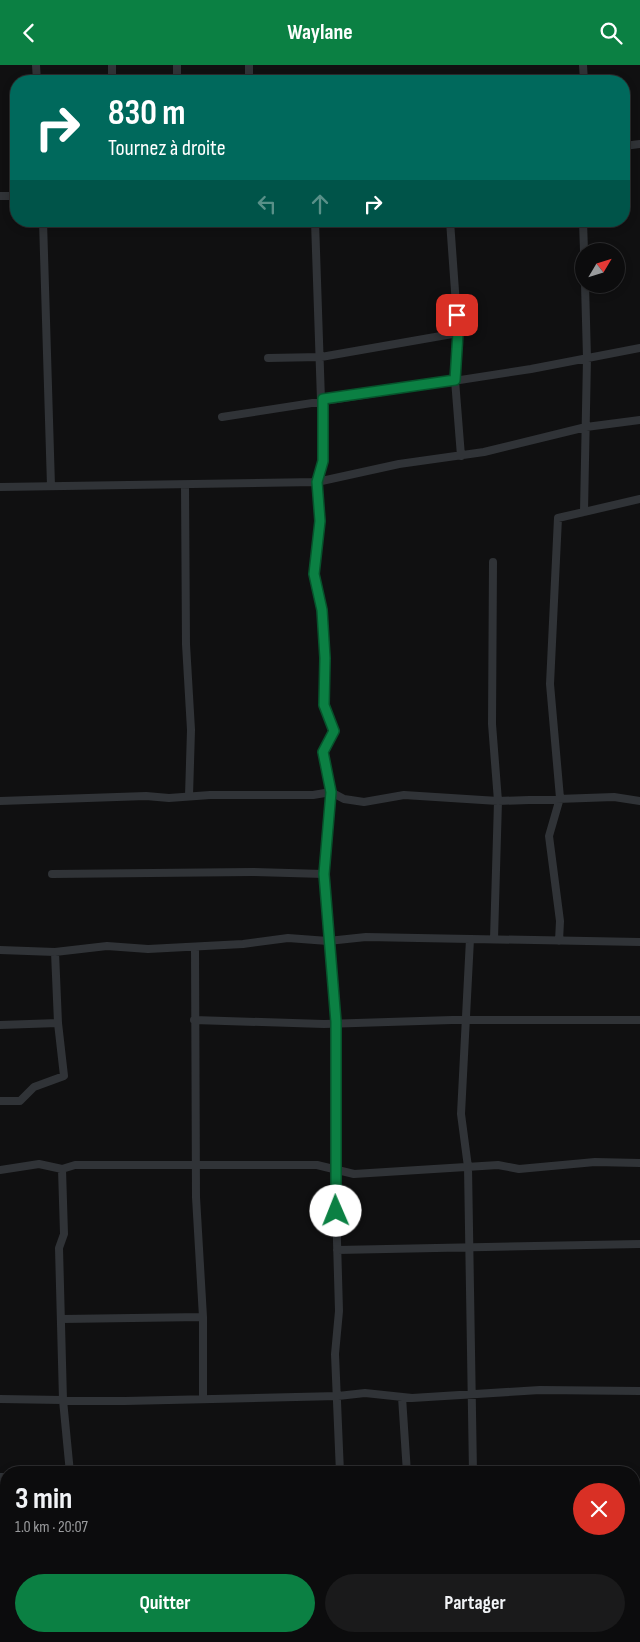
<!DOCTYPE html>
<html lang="fr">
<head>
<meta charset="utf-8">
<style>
	:root { --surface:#0c0c0d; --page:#1a1a1b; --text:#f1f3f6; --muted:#9a9b9d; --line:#2c2c2e; --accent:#0b8043 }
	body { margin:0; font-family:"Sofia Sans Condensed",sans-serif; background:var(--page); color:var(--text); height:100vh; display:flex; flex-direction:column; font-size:19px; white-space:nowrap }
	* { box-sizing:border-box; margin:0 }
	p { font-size:16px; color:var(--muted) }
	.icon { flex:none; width:28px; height:28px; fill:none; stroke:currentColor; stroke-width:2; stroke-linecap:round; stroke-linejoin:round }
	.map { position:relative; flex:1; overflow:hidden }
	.drawer { position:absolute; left:0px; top:1401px; width:640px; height:176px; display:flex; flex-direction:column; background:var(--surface); border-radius:20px 20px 0 0; box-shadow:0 2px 8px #0003,0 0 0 1px var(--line) }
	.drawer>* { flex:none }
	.top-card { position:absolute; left:10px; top:10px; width:620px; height:152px; border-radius:20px; box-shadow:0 2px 8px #0003,0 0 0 1px var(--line); background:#00695c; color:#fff; overflow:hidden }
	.needle { width:32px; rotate:52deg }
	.buttons { position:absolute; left:575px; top:178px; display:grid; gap:10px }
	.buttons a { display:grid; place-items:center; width:50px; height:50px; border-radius:50%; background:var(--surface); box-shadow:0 2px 8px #0003,0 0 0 1px var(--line); font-size:25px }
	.pin { position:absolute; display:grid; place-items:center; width:42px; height:42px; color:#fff; margin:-21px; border-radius:10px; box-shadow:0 2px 8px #0006 }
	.me { position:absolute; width:55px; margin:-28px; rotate:359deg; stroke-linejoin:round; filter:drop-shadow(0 0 4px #0008) }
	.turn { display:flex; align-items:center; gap:18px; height:105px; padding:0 15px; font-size:22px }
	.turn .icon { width:65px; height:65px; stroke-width:2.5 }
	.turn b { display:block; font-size:35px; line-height:42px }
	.lanes { display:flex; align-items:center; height:48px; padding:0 15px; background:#0003; justify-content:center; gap:25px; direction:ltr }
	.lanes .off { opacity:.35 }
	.round { display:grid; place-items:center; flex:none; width:52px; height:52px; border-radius:26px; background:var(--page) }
	.headline { display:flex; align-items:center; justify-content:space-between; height:85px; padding:0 15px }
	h1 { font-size:30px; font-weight:700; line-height:38px }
	.cta { display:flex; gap:10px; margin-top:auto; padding:10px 15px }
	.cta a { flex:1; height:58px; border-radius:30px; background:var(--accent); color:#fff; font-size:20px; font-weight:700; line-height:58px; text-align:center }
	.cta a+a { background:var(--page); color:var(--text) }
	header { display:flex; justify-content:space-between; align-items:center; height:65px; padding:0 15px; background:var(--accent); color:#fff; font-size:22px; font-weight:700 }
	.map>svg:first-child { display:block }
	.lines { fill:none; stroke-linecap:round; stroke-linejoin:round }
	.minor { stroke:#303337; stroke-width:8 }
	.route-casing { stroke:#07532c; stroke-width:12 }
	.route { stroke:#0b8043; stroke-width:9 }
</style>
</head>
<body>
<header><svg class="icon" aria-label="back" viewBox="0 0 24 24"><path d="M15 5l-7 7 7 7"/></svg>Waylane<svg class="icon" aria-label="search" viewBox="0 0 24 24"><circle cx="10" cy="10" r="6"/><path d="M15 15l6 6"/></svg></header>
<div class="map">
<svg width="640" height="1577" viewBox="0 0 640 1577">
	<rect width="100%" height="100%" fill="#101011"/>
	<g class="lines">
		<path class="minor" d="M36,0l1,16
			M112,0v16
			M177,0v16
			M583,0l1,16
			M249,16v-16
			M624,81l16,-2
			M0,131h16
			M43,156l8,265
			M315,156l8,239 -6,22 2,38 -5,54 8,36 3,48v47l9,26 -11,21 8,40 -7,82 4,67 7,64 3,74 -3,92 4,140 -4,43 5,119
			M450,156l8,112 -3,47 6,76
			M583,156l1,30
			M268,293l53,-1 137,-24
			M222,352l309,-48 109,-21
			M185,420l1,159 5,86 -2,66
			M0,422l317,-5 82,-18 85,-12 102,-25 54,-7
			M584,447l3,-154 -2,-74
			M493,497l-1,162 6,77 -4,138
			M0,736l146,-5 23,2 41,-3h103l18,-3 13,7 20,3 40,-7 94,6 116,-4 26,4
			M52,809l200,-2 72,2
			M470,874l-9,175 7,53 5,306
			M559,876l1,-20 -11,-85 11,-38 -10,-114 8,-166 82,-19
			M195,882l1,250 7,120v82
			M0,885l55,2 52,-6 41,3 95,-5 45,-6 40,3 38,-4 274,5
			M194,955l130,4 128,-4h188
			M0,960l58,-2
			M0,1036h20l14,-14 30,-11 -6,-53 -3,-71
			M62,1104l2,65 -5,14 4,152 7,73
			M0,1105l39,-6 23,5 13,-4h242l37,9 144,-9 21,4 76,-7 45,1
			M337,1185l303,-6
			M62,1254l141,-2
			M402,1332l5,76
			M0,1334l125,2 213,-5 27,-3 47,5 128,-8 100,1
			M0,1412h6
			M634,1479h6
			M0,1493h6
			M634,1566l6,-3
			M70,1571v6
			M207,1571v6
			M476,1571v6
			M570,1571v6
			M338,1577v-6
			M411,1577v-6
			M615,1577l10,-6"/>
	</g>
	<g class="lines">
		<defs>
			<path id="route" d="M336,1146v-189l-12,-148 7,-82 -8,-40 11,-21 -10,-26 1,-47 -3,-48 -8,-36 6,-53 -3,-39 6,-21v-62l132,-19 3,-47 -1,-18"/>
		</defs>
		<use href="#route" class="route-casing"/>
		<use href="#route" class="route"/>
	</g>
</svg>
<div class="buttons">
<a><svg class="needle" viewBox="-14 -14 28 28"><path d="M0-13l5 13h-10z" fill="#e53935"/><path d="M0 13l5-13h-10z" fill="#9a9b9d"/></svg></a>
</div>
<div class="pin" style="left:457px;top:250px;background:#d93025"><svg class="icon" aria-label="arrive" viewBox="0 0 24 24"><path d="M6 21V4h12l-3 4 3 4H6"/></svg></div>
<svg class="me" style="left:336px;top:1146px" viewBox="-20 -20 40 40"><circle r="19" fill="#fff"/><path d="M0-13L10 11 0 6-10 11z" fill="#0b8043"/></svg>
<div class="top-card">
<div class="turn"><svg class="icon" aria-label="right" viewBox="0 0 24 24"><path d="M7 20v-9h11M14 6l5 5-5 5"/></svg><div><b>830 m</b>Tournez à droite</div></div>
<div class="lanes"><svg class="icon off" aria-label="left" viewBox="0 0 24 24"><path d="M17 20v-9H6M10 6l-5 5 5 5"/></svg><svg class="icon off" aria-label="ahead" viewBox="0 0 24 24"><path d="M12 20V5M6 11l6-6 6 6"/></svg><svg class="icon" aria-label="right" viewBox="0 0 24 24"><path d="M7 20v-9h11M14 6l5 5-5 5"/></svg></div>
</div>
<section class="drawer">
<div class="headline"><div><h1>3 min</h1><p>1.0 km · 20:07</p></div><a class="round" style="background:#d93025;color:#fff"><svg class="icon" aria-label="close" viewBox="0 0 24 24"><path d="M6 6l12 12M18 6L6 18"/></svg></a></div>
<div class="cta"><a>Quitter</a><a>Partager</a></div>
</section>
</div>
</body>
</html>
